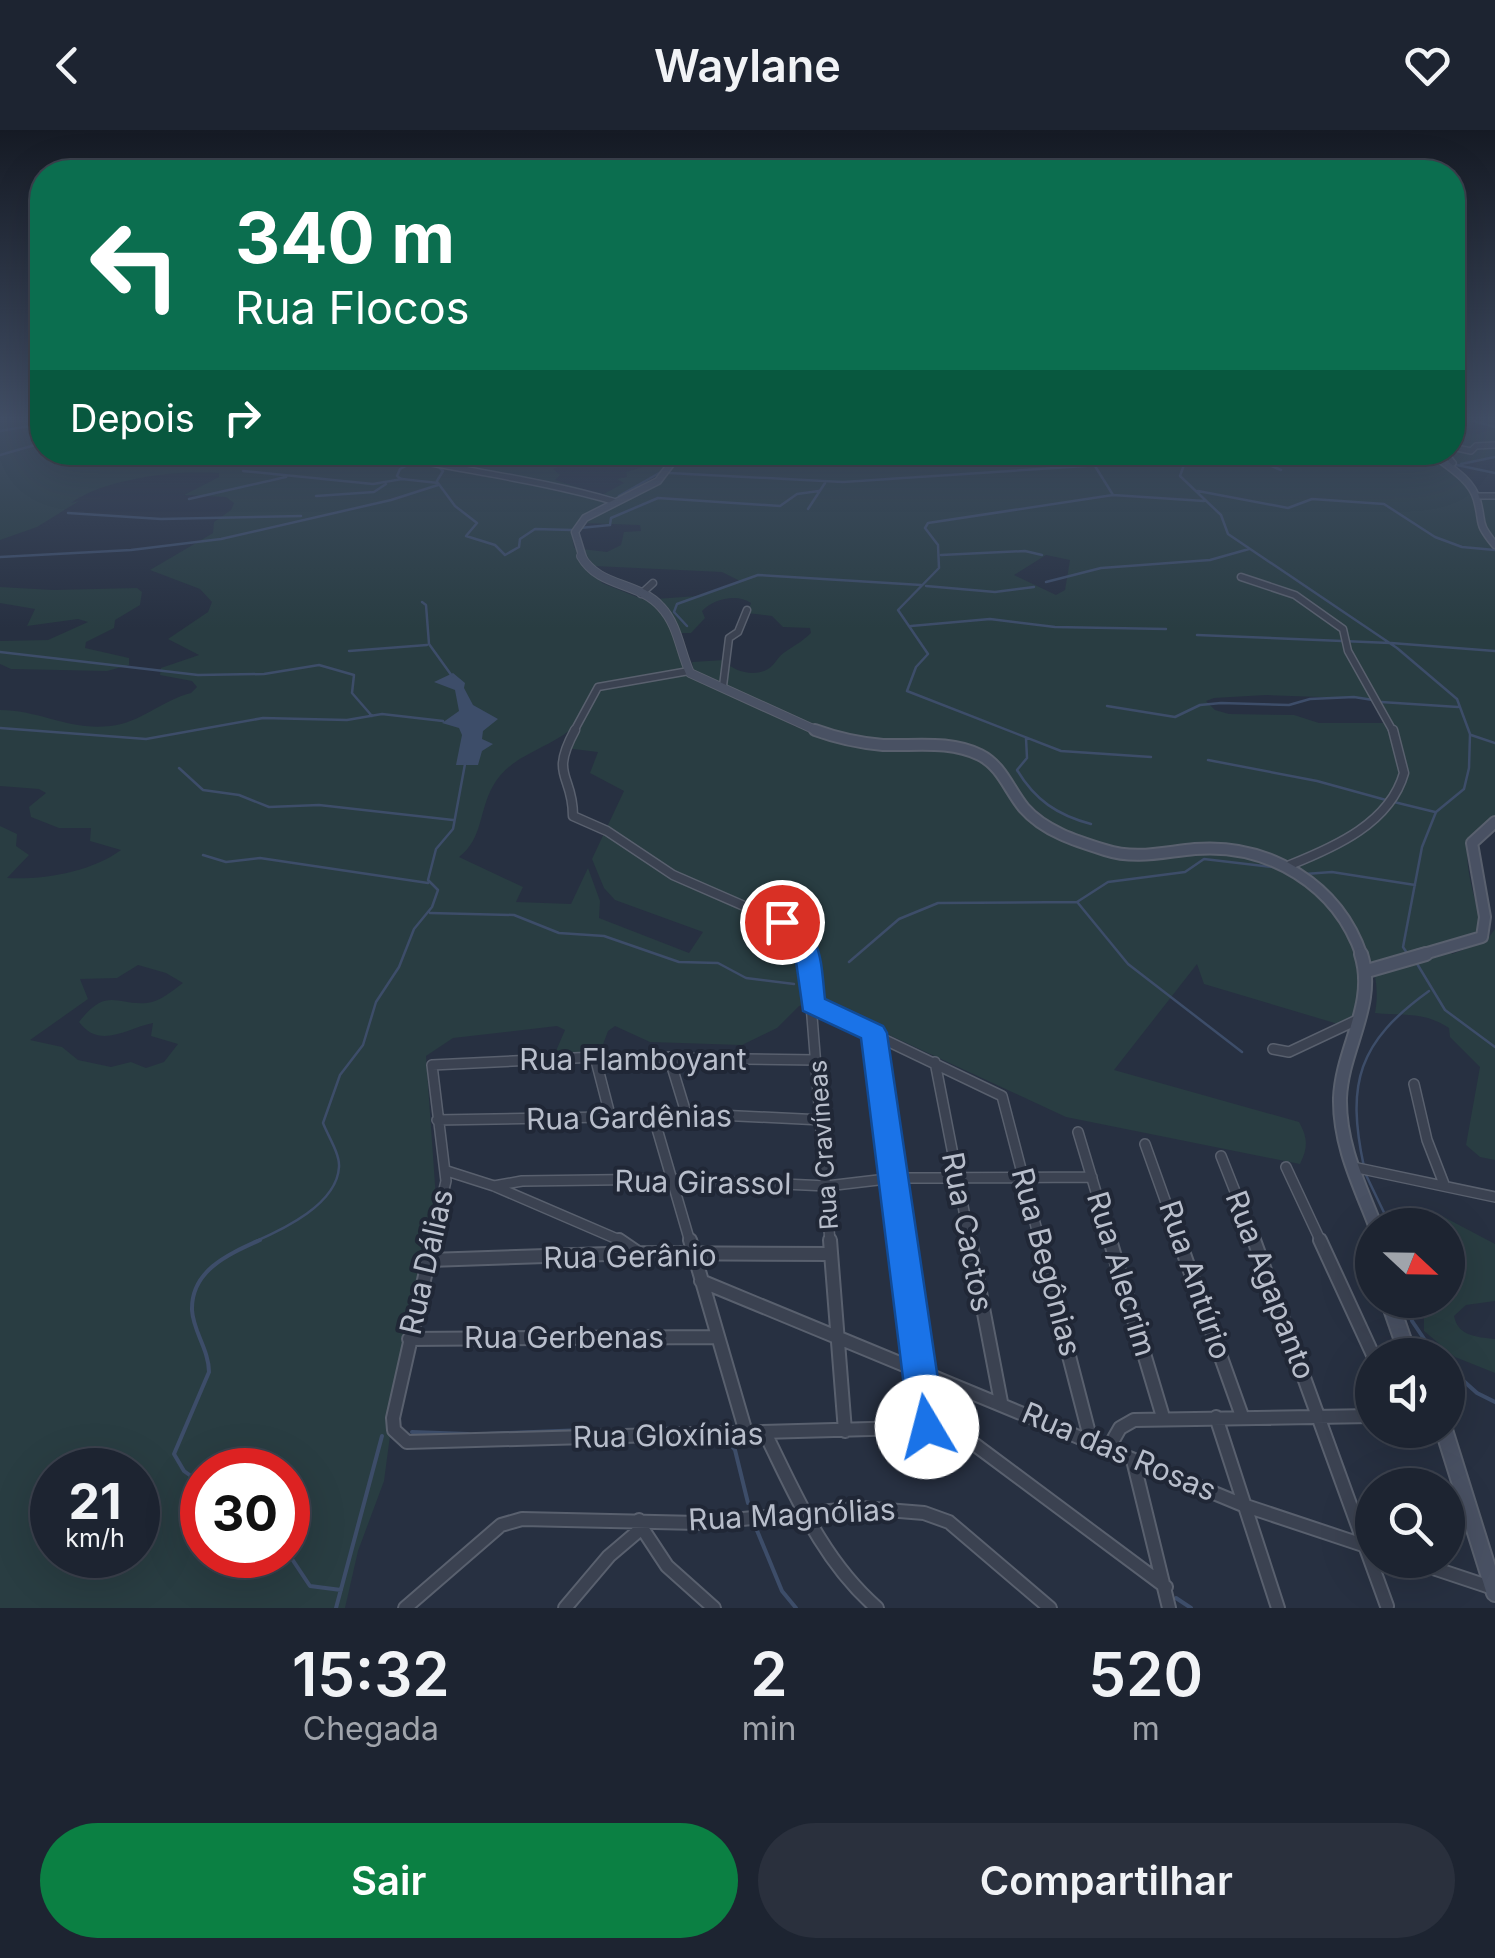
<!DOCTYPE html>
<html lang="pt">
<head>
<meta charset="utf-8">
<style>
	:root { --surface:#1d2431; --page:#2a303d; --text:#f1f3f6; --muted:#a0a4ab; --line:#3b414d; --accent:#0b8043 }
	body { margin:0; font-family:Inter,sans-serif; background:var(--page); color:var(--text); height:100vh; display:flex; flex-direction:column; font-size:38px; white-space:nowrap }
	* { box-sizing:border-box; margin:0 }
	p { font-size:32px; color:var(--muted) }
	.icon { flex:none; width:55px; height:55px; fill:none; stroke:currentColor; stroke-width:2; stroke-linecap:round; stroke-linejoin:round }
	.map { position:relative; height:1478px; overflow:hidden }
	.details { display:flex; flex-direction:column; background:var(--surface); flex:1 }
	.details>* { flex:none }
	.hud { position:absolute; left:30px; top:30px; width:1435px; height:305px; border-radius:40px; box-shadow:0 10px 40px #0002,0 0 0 2px var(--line); background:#0b6e4f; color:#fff; overflow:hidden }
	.needle { width:65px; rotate:112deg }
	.tools { position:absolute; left:1355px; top:1078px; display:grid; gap:20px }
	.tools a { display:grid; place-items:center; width:110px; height:110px; border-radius:50%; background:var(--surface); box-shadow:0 10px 40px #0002,0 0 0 2px var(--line); font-size:50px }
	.speed { position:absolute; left:30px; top:1318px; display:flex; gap:20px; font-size:50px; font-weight:700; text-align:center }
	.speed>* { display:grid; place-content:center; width:130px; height:130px; border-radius:50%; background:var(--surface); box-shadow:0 10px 40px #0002,0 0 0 2px var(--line); line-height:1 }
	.speed small { font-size:25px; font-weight:400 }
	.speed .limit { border:15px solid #d22; background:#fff; color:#111 }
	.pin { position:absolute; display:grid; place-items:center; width:85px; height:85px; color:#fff; margin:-42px; border:5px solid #fff; border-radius:50%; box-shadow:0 2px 10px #0007 }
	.me { position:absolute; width:110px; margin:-55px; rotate:352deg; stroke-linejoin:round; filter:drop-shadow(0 0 8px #0008) }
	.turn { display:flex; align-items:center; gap:35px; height:210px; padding:0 40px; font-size:45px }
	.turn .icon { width:130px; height:130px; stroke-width:2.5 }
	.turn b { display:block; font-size:70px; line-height:85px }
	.then { display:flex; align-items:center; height:95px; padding:0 40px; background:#0003; gap:20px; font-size:38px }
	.eta { display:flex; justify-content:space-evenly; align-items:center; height:170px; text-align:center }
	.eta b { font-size:60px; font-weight:600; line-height:70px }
	.primary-button { display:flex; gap:20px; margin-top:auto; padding:20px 40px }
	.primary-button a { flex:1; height:115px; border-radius:60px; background:var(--accent); color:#fff; font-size:40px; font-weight:600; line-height:115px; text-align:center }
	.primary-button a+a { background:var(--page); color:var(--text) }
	header { display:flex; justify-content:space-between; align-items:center; height:130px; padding:0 40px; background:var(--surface); font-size:45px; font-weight:600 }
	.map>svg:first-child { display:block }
	.green { fill:#293d42; fill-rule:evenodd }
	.water { fill:#3d4d69 }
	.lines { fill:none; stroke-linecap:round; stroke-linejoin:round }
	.stream-far1 { stroke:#3d4d69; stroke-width:2.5 }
	.stream { stroke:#3d4d69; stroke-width:4 }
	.street-far4-casing { stroke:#59606e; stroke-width:8 }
	.street-far3-casing { stroke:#59606e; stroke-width:9 }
	.street-far2-casing { stroke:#59606e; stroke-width:11 }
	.street-far1-casing { stroke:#59606e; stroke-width:12 }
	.street-casing { stroke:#59606e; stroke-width:16 }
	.secondary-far4-casing { stroke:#59606e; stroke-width:9 }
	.secondary-far3-casing { stroke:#59606e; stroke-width:10 }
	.secondary-far2-casing { stroke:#59606e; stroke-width:14 }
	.secondary-far1-casing { stroke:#59606e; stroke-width:16 }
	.secondary-casing { stroke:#59606e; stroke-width:20 }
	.street-far4 { stroke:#3b4251; stroke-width:5 }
	.street-far3 { stroke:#3b4251; stroke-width:6 }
	.street-far2 { stroke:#3b4251; stroke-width:8 }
	.street-far1 { stroke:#3b4251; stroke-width:9 }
	.street { stroke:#3b4251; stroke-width:12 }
	.secondary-far4 { stroke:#495163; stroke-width:6 }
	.secondary-far3 { stroke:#495163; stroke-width:8 }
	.secondary-far2 { stroke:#495163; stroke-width:10 }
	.secondary-far1 { stroke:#495163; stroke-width:12 }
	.secondary { stroke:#495163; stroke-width:16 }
	.route { fill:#1a73e8; stroke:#114b97; stroke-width:2.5 }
	.labels { text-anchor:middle; stroke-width:8; stroke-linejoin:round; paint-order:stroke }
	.street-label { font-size:25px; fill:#b8becb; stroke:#202736 }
	.near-street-label { font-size:30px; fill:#b8becb; stroke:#202736 }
</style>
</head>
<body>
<header><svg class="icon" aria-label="back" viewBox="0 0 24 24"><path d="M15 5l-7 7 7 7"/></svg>Waylane<svg class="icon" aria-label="heart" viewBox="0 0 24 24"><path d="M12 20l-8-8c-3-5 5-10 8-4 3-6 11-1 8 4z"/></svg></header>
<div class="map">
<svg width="1495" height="1478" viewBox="0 0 1495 1478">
	<rect width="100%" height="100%" fill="#273041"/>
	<path class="green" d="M0,291h42v31h564l37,9 -9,5 -63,-5 -18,8 7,6 -5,5 47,15 22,-12 -7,-4 10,-2 -1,-5 43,-12c-20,37 -84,38 -98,72l3,15 28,36 55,22 23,39 7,31 49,19 58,32 45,14 119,10 32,15 36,48 90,44 31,2 49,-8 48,4 47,13 46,45 23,45 -1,58 -21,8 -134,-40 -7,-20 -83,106 185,52c9,16 9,26 1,42l-234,-47 -248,-115 -19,4 -22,22 -35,17 -92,-3 -35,-16 -7,5 -6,16 -13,6 -33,-2 9,-21 -8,-4 -104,12 -27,18 10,143 -41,199 -11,83 -26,70 -13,57h-345v-782l17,8 -1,12 13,9 -22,23c37,2 84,-6 114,-28l-31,-9 1,-13h-32l-28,-11 -2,-10 17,-14 -7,-4 -39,-3v-76c39,0 71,21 110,16 31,-3 52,-26 81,-33l6,-6 -5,-6 -32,-6 1,-7 38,-13 -31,-16 40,-27 4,-10 -12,-13 -50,-19 63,-37 1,-11 17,-12 3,-7 -8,-6 -42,-2 35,-18v-4c-40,-4 -116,6 -148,30l8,-2 -42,26 -37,13zM570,600h4l-8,18 32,4 -8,21 34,18 -32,68 12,29 11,12 88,32 -14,21 -90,-35 1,-17 -12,-33 -17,36 -55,-2 7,-15 -64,-30c24,-18 20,-47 34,-71 16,-30 52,-36 77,-56zM138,835l28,8 17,10c-11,8 -22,18 -36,20 -30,3 -40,-17 -68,19 21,28 48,6 74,1l-2,13 27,8 -14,18 -18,6 -15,-6 -20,5 -33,-7 -16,-13 -32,-7 58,-41 -8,-20 37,-1zM52,1340h86v85h-86zM202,1340h86v85h-86z
		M1495,299v32l-4,-3 -40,8 25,30h19v325c-6,4 -15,8 -20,12 -19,17 3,72 7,93l-5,8 -29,12 4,8 34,-13 9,-12v231l-15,-3 -14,-12 14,-78 -30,-30 -1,-9c-26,-17 -46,-12 -74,-15 6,-31 -4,-61 -20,-87 -48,-80 -100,-77 -185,-74 -23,1 -47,2 -69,-6 -59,-20 -79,-48 -117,-94 -46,-4 -94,-5 -139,-16 -53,-13 -100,-43 -151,-63l-2,-11 32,-2c9,12 31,17 44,9 7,-4 10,-13 17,-17 10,-7 18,-11 26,-19l-1,-5 -27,-1 -11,-11 -25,-3 4,-10c-14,-10 -38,-4 -49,8l3,7 -14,15h-10l-25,-34 41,-3 43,-15 -18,-9 -128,-6 -12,-17 25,3 14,-7 3,-13 17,-1 -1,-6 -58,-2 73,-37 27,-33 770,-1 1,-22 20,5zM1046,425l24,5 -5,30 -9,5 -42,-20zM1266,565l110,4 11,24h-68l-25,-8 -65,-1 -14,-4 -9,-9 8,-3z
		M0,457l53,3 84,-2 5,4 -2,13 -25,15 -1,8 -28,14 -1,6 44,10v7l-22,6 -96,-2 -11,-5v-23l48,-1 40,-18 -10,-3 -51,7 8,-17 -35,-6z
		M1442,1086l53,28v57l-29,4 -12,11c4,20 22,21 41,23v34l-40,-16 -31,-26v-13l6,-17 18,-1v-18l7,-15 -7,-14v-28h-7z"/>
	<path class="water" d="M453,543l12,10 -1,5 9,17 25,14 -15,12 -1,8 11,5 -11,7 -4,14h-22l6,-30 -3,-7 -17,-5 17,-12 -4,-21 -21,-8z"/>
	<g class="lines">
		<path class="stream-far1" d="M1474,291l21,6
			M0,301l42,-7
			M293,322l111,14
			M1087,322l7,11
			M1178,322l7,10 -5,14 41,39 7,19 169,114 60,51 13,35 -1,34 -5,21 -28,23 -14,35 -19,100 4,6
			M1239,322l42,18
			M1342,322l98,10
			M0,325l42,-12
			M142,327l13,-5
			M417,328l6,-6
			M441,333l10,-9
			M1452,334l43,9
			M1461,334l34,-7
			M1095,336l18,29
			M243,341l130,13 29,-5 36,4 17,23 22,17 -11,13 29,9 10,10 14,-8 1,-8 15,-10 37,1
			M669,343l174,9 242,-16 67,-7 15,-7
			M401,349l-4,-3 3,-7 12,-6
			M437,351l6,-10 -3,-3
			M1198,361l90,17 24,-9 72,5 51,33 27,10 33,3
			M316,366l58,-4 12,-8
			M619,366l42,-24
			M189,369l97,-22
			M808,379l17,-26
			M68,383l93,6 140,-3
			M580,398l30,-3 1,-7 47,-20 122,8 17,-12 22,-3
			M941,425l84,-4 17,4
			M0,427l131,-7 90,-11 170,-39 47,-15
			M1046,452l55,-14 109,-8 39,-11
			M926,456l69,6 39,-5
			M422,472l4,3 3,39 23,32
			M687,496l-13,-14 3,-8 81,-29 163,10
			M911,496l79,-7 65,8 111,2
			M1197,505l193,8
			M1391,513l104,8
			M349,521l78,-6
			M0,522l198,23 66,-1 55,-9 35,10 -2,18 20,23
			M1381,572l77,5
			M1107,576l68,11 25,-12 21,-2 68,2 21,-6 44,-2 19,3
			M0,598l146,11 117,-21 84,2 35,-6 61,7
			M1471,605l24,8
			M1026,608l1,20 -10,12c18,30 40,45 74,54
			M1151,627l-90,-6 -154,-60 9,-24 12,-13 -30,-44 41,-42 -1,-23 -13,-17 3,-5 185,-28 91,6
			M1208,630l109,21 69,19
			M179,638l24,22 36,5 30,12 50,-2 134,15
			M1394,672l41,10
			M203,725l23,7 34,-4 168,25
			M1305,744l27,-2 83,13
			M1078,773l50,61 114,88
			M430,783l84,2 45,18 45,3 75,26 39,1 28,15 48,6
			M849,832l50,-43 39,-16 139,-1 31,-20 77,-10 19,-13 69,8
			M1416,832l29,48 50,37
			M1364,1037c-18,-84 -6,-125 65,-176
			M1366,1045l24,50
			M254,1112c30,-13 83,-38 85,-75 1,-13 -11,-31 -16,-44l17,-48 23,-30 13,-43 23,-35 15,-38 18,-22 6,-17 -10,-10 8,-31 17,-20 12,-65"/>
		<path class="stream" d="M1408,1170l4,21 23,34
			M1448,1237l29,26 18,9
			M412,1302l56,2
			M486,1304l98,-4
			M726,1309l9,11 13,53
			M202,1354l-18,-13 -10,-17 35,-82c0,-22 -16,-41 -17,-62 -1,-40 37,-56 68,-70
			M756,1398l26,63 14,17
			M288,1423l22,33 31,4
			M1176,1468l15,10
			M336,1478l46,-172"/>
		<defs>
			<path id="street-far4" d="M1452,317l19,4 5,-5 19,-1
				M378,322c79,18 160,27 238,50
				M1444,322l9,11 -4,2
				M1476,366h19"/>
			<path id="street-far3" d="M1241,447l54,18 48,34 5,22 46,82
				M641,464l12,-11
				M723,556l6,-48 9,-6 9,-22
				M573,603l25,-46 91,-16"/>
			<path id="street-far2" d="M575,600c-26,48 -2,43 -2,86l34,15 66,44 117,51 16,21 1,9
				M1290,735c45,-18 100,-42 114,-92l-11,-43"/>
			<path id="street-far1" d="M807,824l23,288
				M812,875l190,91 38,146
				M873,903l29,209
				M1273,919l16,3 68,-32
				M595,927l15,58
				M669,927l18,59
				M935,932l35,180
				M1414,954l13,56 17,44
				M653,985l37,127
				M437,990l281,-5 104,5
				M1078,1002l33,110
				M1145,1014l35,98
				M1221,1026l34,86
				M1286,1037l35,75
				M1353,1037l142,30
				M447,1041l47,15 130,56
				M494,1056l28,-5 149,-2 156,7 68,-8 197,-1
				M432,1112l14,-61 -14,-116 163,-8 221,3"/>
			<path id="street" d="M433,1110l-40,178 1,12 13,12 535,-15 32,17 192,143
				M619,1110l19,13
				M690,1110l57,196
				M830,1110l15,191
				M901,1110l26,187
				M970,1110l31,162
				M1039,1110l52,201
				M1110,1110l53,177
				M1179,1110l63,176
				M1254,1110l133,366
				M1320,1110l53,115
				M429,1130l209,-7 193,1
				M701,1151l542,224 129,43
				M409,1209l309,-2
				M1216,1287l62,191
				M766,1305c31,63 57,126 111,173
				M1108,1319l12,-21 14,-8 238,-4
				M1133,1330l36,148
				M642,1398l25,38 47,42
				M1409,1430l84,28
				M405,1478l96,-83 21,-6 177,4 163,-15 62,5 25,9 101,86
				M565,1478l44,-52 33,-28 -3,-8"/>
			<path id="secondary-far4" d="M1430,322c16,13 42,27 47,48 7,26 -1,21 18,45
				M583,428l-8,-26 10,-14 73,-37 22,-29"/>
			<path id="secondary-far3" d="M581,426c18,32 57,25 80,51 17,18 19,44 29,66l132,60"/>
			<path id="secondary-far2" d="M815,600c22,8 45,13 68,15 32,1 67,-5 97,10 22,11 29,35 44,53 20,23 52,33 81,42 31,10 58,2 90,-1 74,-6 143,36 167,107
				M1417,826l65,-19 3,-20 -13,-74 23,-21"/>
			<path id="secondary-far1" d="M1361,824c16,50 -19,94 -21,144 -1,46 19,86 35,127
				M1367,841l59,-17"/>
			<path id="secondary" d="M1389,1170l19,55
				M1444,1300l51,163"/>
		</defs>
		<use href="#street-far4" class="street-far4-casing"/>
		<use href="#street-far3" class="street-far3-casing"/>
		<use href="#street-far2" class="street-far2-casing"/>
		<use href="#street-far1" class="street-far1-casing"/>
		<use href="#street" class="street-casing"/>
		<use href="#secondary-far4" class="secondary-far4-casing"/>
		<use href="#secondary-far3" class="secondary-far3-casing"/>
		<use href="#secondary-far2" class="secondary-far2-casing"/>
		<use href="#secondary-far1" class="secondary-far1-casing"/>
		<use href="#secondary" class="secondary-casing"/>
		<use href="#street-far4" class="street-far4"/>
		<use href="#street-far3" class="street-far3"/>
		<use href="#street-far2" class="street-far2"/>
		<use href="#street-far1" class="street-far1"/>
		<use href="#street" class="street"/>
		<use href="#secondary-far4" class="secondary-far4"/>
		<use href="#secondary-far3" class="secondary-far3"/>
		<use href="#secondary-far2" class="secondary-far2"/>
		<use href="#secondary-far1" class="secondary-far1"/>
		<use href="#secondary" class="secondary"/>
	</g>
	<linearGradient id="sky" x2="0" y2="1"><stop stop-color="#151a24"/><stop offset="0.58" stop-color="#414e65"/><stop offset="1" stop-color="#414e65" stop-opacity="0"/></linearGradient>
	<rect width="1495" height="498" fill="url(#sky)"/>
	<path class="route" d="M782,784c41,11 39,51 43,85l58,27 4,7 58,394 -5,13 -13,5 -13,-5 -5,-13 -48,-389 -58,-27 -9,-64 -24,-25z"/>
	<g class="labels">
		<g class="street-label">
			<text transform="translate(823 1015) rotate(-94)" y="9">Rua Cravíneas</text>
		</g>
		<g class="near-street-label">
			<text x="633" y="940">Rua Flamboyant</text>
			<text transform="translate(629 988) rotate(-1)" y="10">Rua Gardênias</text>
			<text transform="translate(703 1053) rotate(1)" y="10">Rua Girassol</text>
			<text transform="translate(967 1102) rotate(79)" y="10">Rua Cactos</text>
			<text transform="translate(630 1127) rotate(-1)" y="10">Rua Gerânio</text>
			<text transform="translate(427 1132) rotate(-77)" y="10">Rua Dálias</text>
			<text transform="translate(1046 1132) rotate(75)" y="10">Rua Begônias</text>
			<text transform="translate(1121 1144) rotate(73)" y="10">Rua Alecrim</text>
			<text transform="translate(1195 1150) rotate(71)" y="10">Rua Antúrio</text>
			<text transform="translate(1270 1155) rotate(69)" y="10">Rua Agapanto</text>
			<text x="564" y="1218">Rua Gerbenas</text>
			<text transform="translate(668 1306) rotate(-1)" y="10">Rua Gloxínias</text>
			<text transform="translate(1119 1322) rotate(23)" y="10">Rua das Rosas</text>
			<text transform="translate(792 1385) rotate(-3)" y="10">Rua Magnólias</text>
		</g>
	</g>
</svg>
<div class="tools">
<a><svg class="needle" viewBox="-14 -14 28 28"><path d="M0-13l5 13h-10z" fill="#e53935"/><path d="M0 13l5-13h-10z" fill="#a0a4ab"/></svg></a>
<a><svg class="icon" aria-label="sound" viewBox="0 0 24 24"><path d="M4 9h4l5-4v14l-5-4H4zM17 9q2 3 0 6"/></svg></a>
<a><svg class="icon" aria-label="search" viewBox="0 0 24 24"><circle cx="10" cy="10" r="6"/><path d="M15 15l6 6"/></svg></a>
</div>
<div class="speed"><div>21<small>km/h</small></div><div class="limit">30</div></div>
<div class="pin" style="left:782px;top:792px;background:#d93025"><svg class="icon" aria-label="arrive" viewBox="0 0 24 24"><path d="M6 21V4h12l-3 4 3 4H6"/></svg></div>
<svg class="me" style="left:927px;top:1297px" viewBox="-20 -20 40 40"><circle r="19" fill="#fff"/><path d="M0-13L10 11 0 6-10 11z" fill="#1a73e8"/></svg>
<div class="hud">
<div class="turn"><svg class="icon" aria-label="left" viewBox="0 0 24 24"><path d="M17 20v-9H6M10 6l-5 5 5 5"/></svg><div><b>340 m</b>Rua Flocos</div></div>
<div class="then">Depois<svg class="icon" aria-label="right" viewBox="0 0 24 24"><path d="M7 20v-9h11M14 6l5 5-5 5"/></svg></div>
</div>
</div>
<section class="details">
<div class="eta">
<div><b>15:32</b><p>Chegada</p></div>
<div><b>2</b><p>min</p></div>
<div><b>520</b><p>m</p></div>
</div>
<div class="primary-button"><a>Sair</a><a>Compartilhar</a></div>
</section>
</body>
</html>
